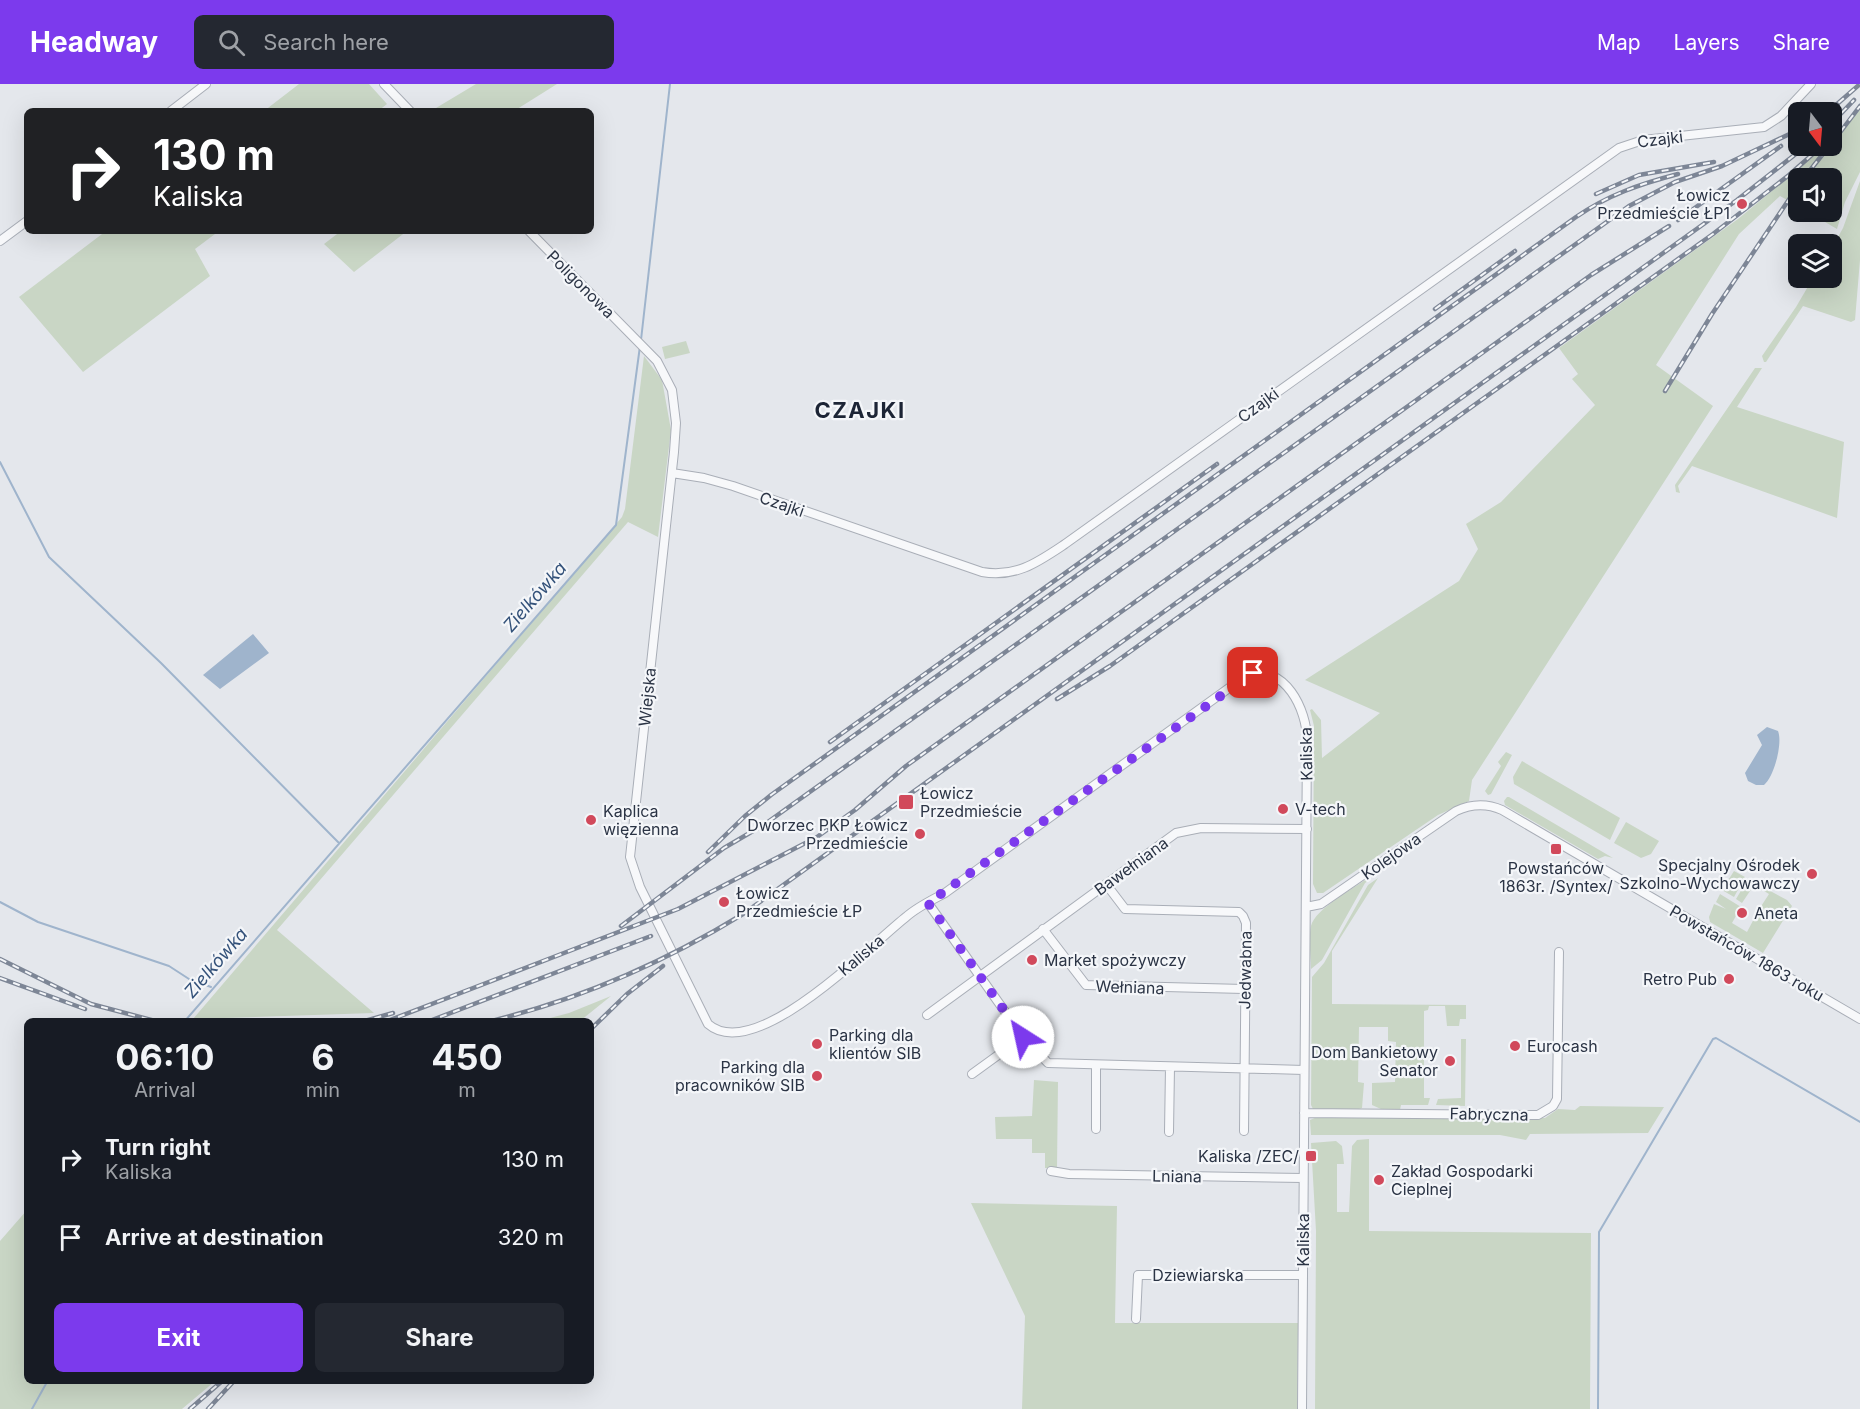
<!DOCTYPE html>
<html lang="en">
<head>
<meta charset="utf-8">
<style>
	:root { --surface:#171b24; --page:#242831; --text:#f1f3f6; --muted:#9ea1a6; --accent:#7c3aed }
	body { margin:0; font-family:Inter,sans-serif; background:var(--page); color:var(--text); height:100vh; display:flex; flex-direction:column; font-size:22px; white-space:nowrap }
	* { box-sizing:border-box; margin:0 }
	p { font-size:20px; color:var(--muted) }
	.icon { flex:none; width:33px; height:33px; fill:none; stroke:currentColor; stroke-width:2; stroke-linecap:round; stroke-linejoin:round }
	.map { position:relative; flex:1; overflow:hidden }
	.panel { position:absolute; left:24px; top:934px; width:570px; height:366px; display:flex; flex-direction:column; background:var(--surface); border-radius:9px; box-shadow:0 6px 24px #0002 }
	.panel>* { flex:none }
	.hud { position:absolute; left:24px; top:24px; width:570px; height:126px; border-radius:9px; box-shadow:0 6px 24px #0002; background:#202124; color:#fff; overflow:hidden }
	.needle { width:39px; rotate:164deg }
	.buttons { position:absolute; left:1788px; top:18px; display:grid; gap:12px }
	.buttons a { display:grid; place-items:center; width:54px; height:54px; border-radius:9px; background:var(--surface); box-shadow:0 6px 24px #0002; font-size:30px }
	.pin { position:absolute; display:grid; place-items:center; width:51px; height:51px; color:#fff; margin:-26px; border-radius:12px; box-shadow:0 3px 9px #0006 }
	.me { position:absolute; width:66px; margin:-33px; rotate:325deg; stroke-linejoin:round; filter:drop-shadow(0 0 4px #0008) }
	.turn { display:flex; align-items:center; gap:21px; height:126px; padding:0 30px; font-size:27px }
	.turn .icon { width:78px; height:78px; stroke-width:2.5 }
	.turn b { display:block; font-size:42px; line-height:51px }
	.eta { display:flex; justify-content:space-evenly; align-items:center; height:102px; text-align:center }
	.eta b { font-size:36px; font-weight:700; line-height:42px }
	.primary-button { display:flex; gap:12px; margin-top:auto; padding:12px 30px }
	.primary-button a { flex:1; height:69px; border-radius:9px; background:var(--accent); color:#fff; font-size:24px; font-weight:700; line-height:69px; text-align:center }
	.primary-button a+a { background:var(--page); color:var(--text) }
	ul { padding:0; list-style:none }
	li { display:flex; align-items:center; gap:18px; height:78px; padding:0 30px }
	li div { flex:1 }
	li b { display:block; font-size:22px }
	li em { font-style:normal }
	header { display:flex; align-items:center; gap:36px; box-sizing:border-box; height:84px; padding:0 30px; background:var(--accent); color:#fff }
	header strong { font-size:28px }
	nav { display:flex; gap:33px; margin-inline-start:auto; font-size:21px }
	.search { width:420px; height:54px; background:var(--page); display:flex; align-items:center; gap:15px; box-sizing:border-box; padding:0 21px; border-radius:9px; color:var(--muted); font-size:22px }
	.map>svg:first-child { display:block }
	.green { fill:#c9d6c5 }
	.water { fill:#9fb4cc }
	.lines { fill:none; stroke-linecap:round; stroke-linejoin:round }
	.stream { stroke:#9fb4cc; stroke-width:2 }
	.street-casing { stroke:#a9aeb7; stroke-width:10 }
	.street { stroke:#f7f8fa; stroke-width:8 }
	.rail-casing { stroke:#7d8696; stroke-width:4.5 }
	.rail { stroke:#f4f6f9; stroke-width:2; stroke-dasharray:7; stroke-linecap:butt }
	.route { stroke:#7c3aed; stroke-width:10; stroke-dasharray:0 18 }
	.poi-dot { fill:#d1495b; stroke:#f4f6f9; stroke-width:2 }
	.labels { text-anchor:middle; stroke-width:4.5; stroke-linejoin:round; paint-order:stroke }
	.street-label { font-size:16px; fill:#2b3445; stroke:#f4f6f9 }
	.poi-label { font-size:16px; fill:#2b3445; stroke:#f4f6f9; text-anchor:start }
	.water-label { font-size:18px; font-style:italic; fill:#34527a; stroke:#f4f6f9 }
	.district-label { font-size:22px; font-weight:bold; letter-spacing:1.5px; fill:#1d2536; stroke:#f4f6f9 }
</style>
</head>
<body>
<header>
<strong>Headway</strong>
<div class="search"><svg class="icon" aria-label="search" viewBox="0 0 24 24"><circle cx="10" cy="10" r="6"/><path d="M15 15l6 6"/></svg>Search here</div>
<nav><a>Map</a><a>Layers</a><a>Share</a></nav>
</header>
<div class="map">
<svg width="1860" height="1325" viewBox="0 0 1860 1325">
	<rect width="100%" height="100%" fill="#e4e7ec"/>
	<path class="green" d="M299,0h70l18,20 -9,7h-114z
		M476,0h81l-43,27h-83z
		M1860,26v62l-15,30 -8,27 -29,-17h24v-34h-34v28l-18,-10 -41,38 -83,131 57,41 -241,374 -3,21 -31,14 -115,78h-6l-4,-9 1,-158 -4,-16 2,-1 9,11 1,38 58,-45 -75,-33 154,-99 19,-32 -12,-25 35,-22 94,-97 -23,-26 6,-5 -19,-26 179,-129 88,-73h6v-7z
		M1860,97v79l-5,60 -4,2 -48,-16 -37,56h-2l-2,-6 34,-49 17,-29h19v-30l11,-20z
		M106,147h113l-24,18 15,27 -127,96 -64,-75z
		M341,147h66l-53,41 -30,-28z
		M686,257l4,12 -25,6 -3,-12z
		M644,272l18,24 9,50 -13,107 -30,-15 -351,408 97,83 -181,6 429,-502 3,-8z
		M1755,284h7l-25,39 107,35 -7,76 -145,-52 -14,20 2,7 -4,-1 -1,-7z
		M1506,668l6,3 -21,39 -3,1 -3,-4 16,-25 -3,-4z
		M1522,677l98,57 -10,22 -96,-56 -1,-7z
		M1507,713h2l104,61 -8,-2 -7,3 -93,-54 -1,-4z
		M1626,738l33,19 -8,13 -10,4 -27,-15z
		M1734,787l11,6 -11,20 -12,-7z
		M1368,794l3,1 -6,4 -43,77 -11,9c0,-13 -3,-29 0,-43 4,-17 43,-38 57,-48z
		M1378,794l-46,73v53l134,1v14h-6l-1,7h-12l-2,-20h-16l-1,4 -4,1v87h6l-2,7h-27l-1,5h-17l-11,-5v-22l23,-1 1,-40 -8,-1v-14h-29l-1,55 6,1 -2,25 -6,2 -43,-1 -2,-4 1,-128 12,-14 44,-78z
		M1748,795l39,21 5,6 -29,47 -53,-31 -1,-5 5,-13 12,5 -10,-7 4,-8 21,13 -9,16 15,9 9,-17 4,2 2,-3 -4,-3 11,-17 -15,-9 -12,18 -6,-4z
		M611,912l-31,25h-13l1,-2 -33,3 34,-9z
		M1461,955h5l-1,67 -29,-1 2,-6 23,-1z
		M1034,996l24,2 -1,86h-12v-15h-13v-14h-36l-1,-22 37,-1z
		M1580,1022l84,1 -16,26 -118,1 -4,6 -26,-5h-189l-1,-15 7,-3 228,1 13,-9 17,1z
		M1369,1055v92l222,2 -1,176h-275l1,-178 -5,-88 25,-2 6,5 2,18h-7v48h12l3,-66 5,-6z
		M971,1119l146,3 -2,117h183l-1,86h-275l3,-93z
		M27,1126v172h187l-32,27h-182v-168z"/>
	<path class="water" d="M253,550l16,19 -49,36 -17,-14z
		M1767,643l11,4c5,12 -4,46 -14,54h-8l-8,-4 -3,-8 17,-28 -5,-10z"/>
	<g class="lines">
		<path class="stream" d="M641,256l29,-256
			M0,378l49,95 112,106 177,179
			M0,818l38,20 131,44 20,13 22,8
			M184,938l432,-497 24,-179
			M32,1325l15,-27
			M1598,1325l1,-177 114,-193 3,-1 144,84"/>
		<defs>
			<path id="street" d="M384,0l26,27
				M171,27l35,-27
				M529,147l128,130 15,29 4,33 -2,29 -44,405 10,30 68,137c47,41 161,-78 198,-107 11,-10 26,-17 39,-24l302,-218c38,-12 60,35 60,65l-5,669
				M0,157l27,-20
				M672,389l32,5 29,8 249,86c34,6 56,-10 83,-28l554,-396 24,-8 121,-13 17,-11 30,-32
				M1106,800l19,25 114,3 4,4 3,7 -2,208
				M928,819l95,134 25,26 256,7
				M1306,823l15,-3 135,-93c15,-7 30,-8 46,-1l358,209
				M1043,845l43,56 158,4
				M927,931l249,-182 25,-5 106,1
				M972,990l51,-37
				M1304,1029l234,2 15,-9 4,-7 2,-147
				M1096,1045v-63
				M1169,1048l1,-65
				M1051,1087l18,3 234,4
				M1136,1235l2,-44h164"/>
		</defs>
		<use href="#street" class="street-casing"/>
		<use href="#street" class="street"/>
		<defs>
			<path id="rail" d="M1828,28l32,-28
				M1832,39l22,-23
				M1832,59l28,-37
				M1804,94l22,-28
				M1596,110l43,-19 75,-13
				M1678,136l103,-74
				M1435,225l80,-58
				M1665,307l47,-77 86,-128
				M1057,615l53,-33 603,-432 76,-59 33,-29
				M830,658l387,-278
				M708,768l37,-36 26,-21 805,-578c32,-22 64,-33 102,-43
				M621,842l103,-78 41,-24 864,-618 46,-24 47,-16 76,-36
				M0,875l91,45 68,18
				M0,894l85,31
				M361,938l32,-9
				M385,938l293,-113 139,-72 38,-27 51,-44 685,-491 78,-49
				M427,938l224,-86
				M487,938c92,-22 176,-59 256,-108l994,-714 69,-54
				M591,945l36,-35 36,-28
				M190,1325l31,-27
				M208,1325l25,-27"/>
		</defs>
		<use href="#rail" class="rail-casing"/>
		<use href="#rail" class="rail"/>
	</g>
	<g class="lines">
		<path class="route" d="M1023,953l-95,-134 325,-230"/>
	</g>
	<g class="poi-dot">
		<circle cx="1742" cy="120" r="6"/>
		<rect x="898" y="710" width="16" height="16" rx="3"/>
		<circle cx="1283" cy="725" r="6"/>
		<circle cx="591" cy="736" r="6"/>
		<circle cx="920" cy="750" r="6"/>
		<rect x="1550" y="759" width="12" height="12" rx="3"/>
		<circle cx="1812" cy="790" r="6"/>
		<circle cx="724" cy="818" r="6"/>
		<circle cx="1742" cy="829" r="6"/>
		<circle cx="1032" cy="876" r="6"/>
		<circle cx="1729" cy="895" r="6"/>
		<circle cx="817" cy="960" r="6"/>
		<circle cx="1515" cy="962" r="6"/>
		<circle cx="1450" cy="977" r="6"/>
		<circle cx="817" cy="992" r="6"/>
		<rect x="1305" y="1066" width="12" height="12" rx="3"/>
		<circle cx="1379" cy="1096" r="6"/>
	</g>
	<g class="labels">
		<g class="street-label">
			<text transform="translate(1660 55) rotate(-7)" y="6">Czajki</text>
			<text transform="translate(581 200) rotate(45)" y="6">Poligonowa</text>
			<text transform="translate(1258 321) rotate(-36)" y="6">Czajki</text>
			<text transform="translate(782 420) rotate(19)" y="6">Czajki</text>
			<text transform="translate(647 613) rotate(-84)" y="6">Wiejska</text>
			<text transform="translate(1306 670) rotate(-91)" y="6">Kaliska</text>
			<text transform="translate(1391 772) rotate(-35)" y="6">Kolejowa</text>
			<text transform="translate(1131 782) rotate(-36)" y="6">Bawełniana</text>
			<text transform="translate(1747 869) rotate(30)" y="6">Powstańców 1863 roku</text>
			<text transform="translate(861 871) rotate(-40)" y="6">Kaliska</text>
			<text transform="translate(1245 886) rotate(-89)" y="6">Jedwabna</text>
			<text transform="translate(1130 903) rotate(2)" y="6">Wełniana</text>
			<text transform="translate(1489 1030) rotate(1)" y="6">Fabryczna</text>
			<text transform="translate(1177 1092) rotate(1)" y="6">Lniana</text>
			<text transform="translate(1303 1156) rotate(-90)" y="6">Kaliska</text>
			<text x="1198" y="1197">Dziewiarska</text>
		</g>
		<g class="poi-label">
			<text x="1730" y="117" text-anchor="end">Łowicz<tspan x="1730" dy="18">Przedmieście ŁP1</tspan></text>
			<text x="920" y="715">Łowicz<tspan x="920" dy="18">Przedmieście</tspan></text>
			<text x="1295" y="731">V-tech</text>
			<text x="603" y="733">Kaplica<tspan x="603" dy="18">więzienna</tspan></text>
			<text x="908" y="747" text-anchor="end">Dworzec PKP Łowicz<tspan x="908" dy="18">Przedmieście</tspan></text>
			<text x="1800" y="787" text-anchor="end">Specjalny Ośrodek<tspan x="1800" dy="18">Szkolno-Wychowawczy</tspan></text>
			<text x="1556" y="790" text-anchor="middle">Powstańców<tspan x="1556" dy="18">1863r. /Syntex/</tspan></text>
			<text x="736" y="815">Łowicz<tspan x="736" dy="18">Przedmieście ŁP</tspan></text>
			<text x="1754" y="835">Aneta</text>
			<text x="1044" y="882">Market spożywczy</text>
			<text x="1717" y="901" text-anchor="end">Retro Pub</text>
			<text x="829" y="957">Parking dla<tspan x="829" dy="18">klientów SIB</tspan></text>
			<text x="1527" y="968">Eurocash</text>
			<text x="1438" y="974" text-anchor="end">Dom Bankietowy<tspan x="1438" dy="18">Senator</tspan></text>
			<text x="805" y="989" text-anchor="end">Parking dla<tspan x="805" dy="18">pracowników SIB</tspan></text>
			<text x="1299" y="1078" text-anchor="end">Kaliska /ZEC/</text>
			<text x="1391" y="1093">Zakład Gospodarki<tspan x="1391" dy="18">Cieplnej</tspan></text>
		</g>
		<g class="water-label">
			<text transform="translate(535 513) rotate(-49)" y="6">Zielkówka</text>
			<text transform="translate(216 879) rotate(-49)" y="6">Zielkówka</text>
		</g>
		<g class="district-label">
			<text x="860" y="334">CZAJKI</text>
		</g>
	</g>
</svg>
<div class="buttons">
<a><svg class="needle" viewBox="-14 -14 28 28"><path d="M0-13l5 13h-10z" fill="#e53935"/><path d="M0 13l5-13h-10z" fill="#9ea1a6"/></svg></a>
<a><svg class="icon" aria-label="sound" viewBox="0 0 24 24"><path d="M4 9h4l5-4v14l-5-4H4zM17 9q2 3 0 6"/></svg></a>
<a><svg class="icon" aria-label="layers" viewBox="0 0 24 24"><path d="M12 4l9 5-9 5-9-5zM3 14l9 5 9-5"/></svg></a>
</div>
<div class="pin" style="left:1253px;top:589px;background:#d93025"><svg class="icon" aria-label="arrive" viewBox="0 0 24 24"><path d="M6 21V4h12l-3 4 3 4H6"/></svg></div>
<svg class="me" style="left:1023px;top:953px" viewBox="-20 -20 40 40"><circle r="19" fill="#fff"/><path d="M0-13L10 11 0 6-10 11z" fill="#7c3aed"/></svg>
<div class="hud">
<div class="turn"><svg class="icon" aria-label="right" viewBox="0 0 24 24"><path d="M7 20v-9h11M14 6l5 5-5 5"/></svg><div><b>130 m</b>Kaliska</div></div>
</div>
<section class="panel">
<div class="eta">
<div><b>06:10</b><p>Arrival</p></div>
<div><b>6</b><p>min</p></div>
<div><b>450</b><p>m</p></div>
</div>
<ul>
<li><svg class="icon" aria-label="right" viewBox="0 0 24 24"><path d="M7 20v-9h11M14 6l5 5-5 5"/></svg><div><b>Turn right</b><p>Kaliska</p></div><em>130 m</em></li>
<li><svg class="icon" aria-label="arrive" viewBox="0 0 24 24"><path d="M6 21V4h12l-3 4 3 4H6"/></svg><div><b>Arrive at destination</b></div><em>320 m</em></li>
</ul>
<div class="primary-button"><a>Exit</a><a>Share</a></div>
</section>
</div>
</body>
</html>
